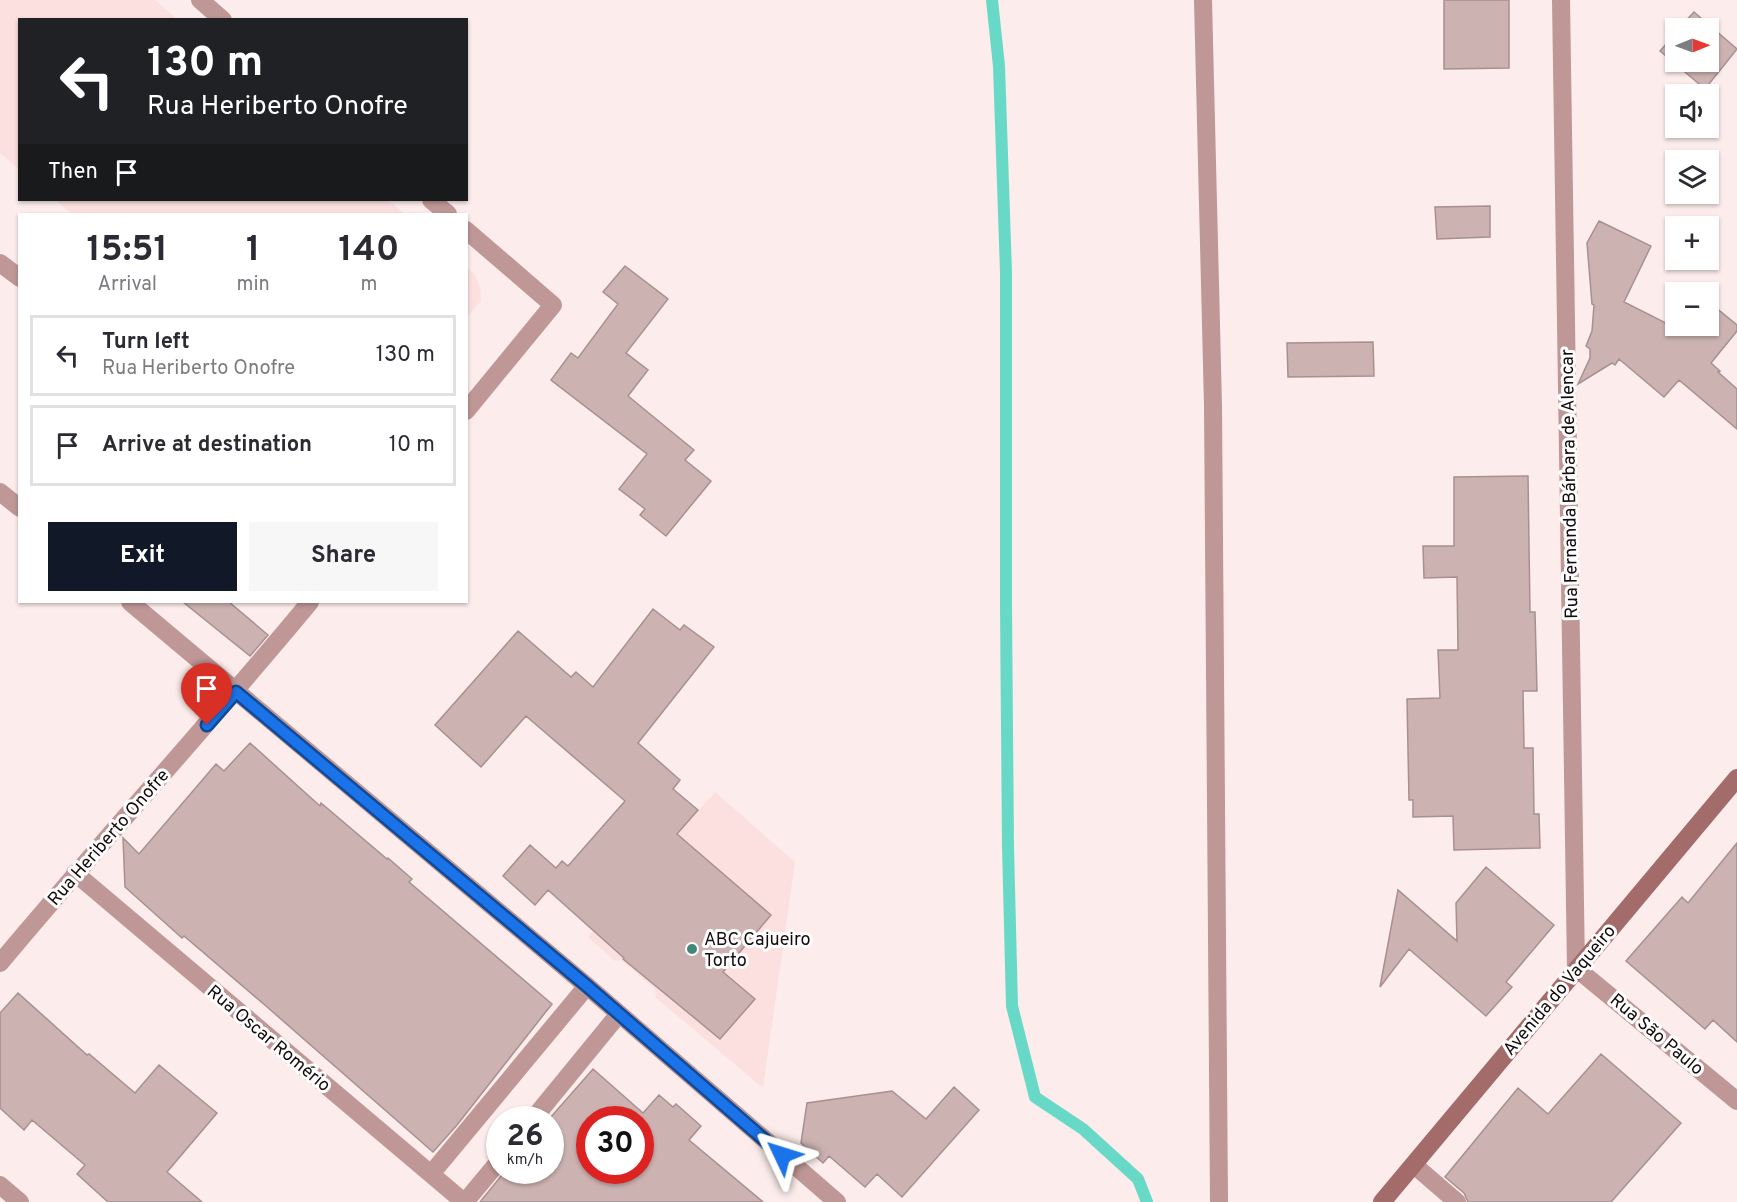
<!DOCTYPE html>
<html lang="en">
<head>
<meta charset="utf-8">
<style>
	:root { --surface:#fff; --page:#f7f7f7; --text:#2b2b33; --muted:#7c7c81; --line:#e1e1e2; --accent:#111827 }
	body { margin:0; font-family:Overpass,sans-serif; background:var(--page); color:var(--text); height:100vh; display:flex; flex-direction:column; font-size:22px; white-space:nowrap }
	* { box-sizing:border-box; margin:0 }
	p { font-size:20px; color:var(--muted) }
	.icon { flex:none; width:33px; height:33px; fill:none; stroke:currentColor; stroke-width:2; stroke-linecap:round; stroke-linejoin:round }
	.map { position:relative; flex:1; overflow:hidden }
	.sheet { position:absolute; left:18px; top:213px; width:450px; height:390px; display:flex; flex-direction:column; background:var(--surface); border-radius:0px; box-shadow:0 2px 4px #0004 }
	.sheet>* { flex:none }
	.guide { position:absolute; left:18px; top:18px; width:450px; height:183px; border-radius:0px; box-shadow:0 2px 4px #0004; background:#202124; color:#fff; overflow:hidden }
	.needle { width:39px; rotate:89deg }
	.fabs { position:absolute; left:1665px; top:18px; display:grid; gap:12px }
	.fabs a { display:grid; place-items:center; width:54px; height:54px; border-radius:0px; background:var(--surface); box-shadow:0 2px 4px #0004; font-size:30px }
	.speed { position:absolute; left:486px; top:1106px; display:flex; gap:12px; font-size:30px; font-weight:700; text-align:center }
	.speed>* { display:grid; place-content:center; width:78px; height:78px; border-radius:50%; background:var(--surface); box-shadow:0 2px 4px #0004; line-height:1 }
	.speed small { font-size:15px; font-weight:400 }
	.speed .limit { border:9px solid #d22; background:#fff; color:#111 }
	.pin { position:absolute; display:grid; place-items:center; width:51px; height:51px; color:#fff; margin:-62px -26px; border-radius:50% 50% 50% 0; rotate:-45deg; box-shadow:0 0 6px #0007 }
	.pin .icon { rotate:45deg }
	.me { position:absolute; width:66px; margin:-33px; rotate:311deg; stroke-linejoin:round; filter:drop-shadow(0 0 4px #0008) }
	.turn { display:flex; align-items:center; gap:21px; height:126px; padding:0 30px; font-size:27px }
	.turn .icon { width:78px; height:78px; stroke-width:2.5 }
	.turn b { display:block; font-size:42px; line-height:51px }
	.then { display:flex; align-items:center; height:57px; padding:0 30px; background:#0003; gap:12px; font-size:22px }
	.eta { display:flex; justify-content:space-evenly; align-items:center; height:102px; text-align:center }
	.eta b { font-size:36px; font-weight:700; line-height:42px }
	.cta { display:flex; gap:12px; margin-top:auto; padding:12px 30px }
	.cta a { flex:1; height:69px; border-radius:0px; background:var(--accent); color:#fff; font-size:24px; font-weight:700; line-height:69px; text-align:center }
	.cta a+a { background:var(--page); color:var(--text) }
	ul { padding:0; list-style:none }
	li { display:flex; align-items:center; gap:18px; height:81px; margin:0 12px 9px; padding:0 18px; border:3px solid var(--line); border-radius:0px }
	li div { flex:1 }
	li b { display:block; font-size:22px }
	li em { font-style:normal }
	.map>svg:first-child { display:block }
	.built { fill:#fce0df }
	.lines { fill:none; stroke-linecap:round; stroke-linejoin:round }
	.stream { stroke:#69d9c7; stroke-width:12 }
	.building { fill:#ccb3b2; stroke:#a89090; stroke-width:1.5; fill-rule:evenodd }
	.street { stroke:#be9796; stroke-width:18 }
	.secondary { stroke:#a36b6a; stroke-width:18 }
	.route-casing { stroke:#114b97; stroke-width:15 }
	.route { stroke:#1a73e8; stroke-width:10 }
	.poi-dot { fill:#43877c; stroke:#fdfdfd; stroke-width:2 }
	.labels { text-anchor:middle; stroke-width:6; stroke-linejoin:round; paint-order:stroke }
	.street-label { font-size:18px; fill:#140c0c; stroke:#fdfdfd }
	.poi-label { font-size:18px; fill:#140c0c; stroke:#fdfdfd; text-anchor:start }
</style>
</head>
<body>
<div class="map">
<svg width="1737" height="1202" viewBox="0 0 1737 1202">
	<rect width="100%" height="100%" fill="#fceceb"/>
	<path class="built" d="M0,0h155l22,19 -157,1 -1,149 -19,-16z
		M55,200h333l17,14h-333z
		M467,267l8,8 5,13 1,13 -14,16z
		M715,792l80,70 -32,226 -107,-90 -1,-9 -34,-29 -6,1 -27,-24z"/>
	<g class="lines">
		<path class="stream" d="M992,0l7,66 7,206v337l2,238 4,159 23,91 48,32 55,50 9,23"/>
	</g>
	<path class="building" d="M1444,0h65v68l-65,1z
		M1694,12l43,37 -32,40 -45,-38 16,-18v29h32v-34h-29z
		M1490,206v31l-53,2 -2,-32z
		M1599,221l52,25 -27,56 40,20 6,6 6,-6v4h32v-15l2,1 5,-5 22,18v6l-26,32 9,8 -2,1 19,17v40l-58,-49 -15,17 -45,-38 -4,6 -3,-2 -34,21 12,-26v-9l-4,-3 6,-15 2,-26 -2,-1 -5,-61z
		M625,266l43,33 -42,54 22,17 -20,26 66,54 -9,10 26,21 -45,55 -26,-21 5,-6 -26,-20 28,-35 -96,-74 20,-27 7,5 40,-54 -15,-12z
		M1373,342l1,34 -86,1 -1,-34z
		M1528,476l2,136h5l2,79h-14l1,57h9l1,66h5l1,34 -86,2 -1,-34 -40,1v-17h-4l-2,-101 33,-1 -2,-48h20l-1,-73 -33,1 -1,-32h31v-69z
		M183,602h46l39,33 -18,21z
		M653,609l27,21 4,-5 30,22 -76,96 42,37 -7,9 25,21 -21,24 94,81 -48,57 32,27 -35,40 -97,-80 1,-1 -76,-68 -13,15 -32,-29 27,-31 26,23 6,-7 6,5 57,-65 -99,-85 -45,51 -46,-42 83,-94 53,46 5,-5 17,15z
		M250,743l70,63 1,-3 66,56 1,-1 24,21 -3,3 143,122 -95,121 -24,27 -167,-146 -82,-70 -2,2 -57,-51 -2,-49 16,16 77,-90 8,7z
		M1737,843v199l-24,-22 -8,9 -79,-68 56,-64 6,6z
		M1486,867l68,58 -48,57 6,5 -26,29 -77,-67 -29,38 18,-97 59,51 -1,-38z
		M18,993l69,62 2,-1 46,39 24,-28 58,48 -50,59 35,30h-94l-31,-28 8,-9 -53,-45 -8,10 -24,-22v-95z
		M1601,1054l80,69 -70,79h-143l-4,-9 -19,-16 73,-89 30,26z
		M593,1069l50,44 16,-18 14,12 3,-3 25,22 -12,14 74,62h-283l26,-32h44v-52zM590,1119h50v51h-50z
		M954,1087l25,23 -77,87 -25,-23 -12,13 -36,-31 -6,7 -22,-20 6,-40 85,-12 34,28z"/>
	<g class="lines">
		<path class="street" d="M200,0l23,20
			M1203,0l10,406 6,796
			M1561,0l15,968 161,133
			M431,200l17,14
			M466,230l87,75 -87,106
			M0,263l20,15
			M0,492l20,16
			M130,602l457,384 250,216
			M75,873l389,329
			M0,963c102,-122 209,-239 310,-361
			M533,1119l85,-104
			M1414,1165l43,37
			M431,1174l156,-188
			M0,1185l20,17
			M465,1202l35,-42"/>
		<path class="secondary" d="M1382,1202l355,-424"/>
	</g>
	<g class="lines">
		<defs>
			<path id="route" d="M207,725l29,-33 351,294 195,169"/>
		</defs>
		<use href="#route" class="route-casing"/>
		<use href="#route" class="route"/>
	</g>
	<circle class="poi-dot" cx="692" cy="949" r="6"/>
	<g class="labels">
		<g class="street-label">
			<text transform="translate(1569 484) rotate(-91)" y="6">Rua Fernanda Bárbara de Alencar</text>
			<text transform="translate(108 837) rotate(-49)" y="6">Rua Heriberto Onofre</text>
			<text transform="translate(1559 990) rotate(-50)" y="6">Avenida do Vaqueiro</text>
			<text transform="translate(1657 1034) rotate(40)" y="6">Rua São Paulo</text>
			<text transform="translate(269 1038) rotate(40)" y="6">Rua Oscar Romério</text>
		</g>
		<g class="poi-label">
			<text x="704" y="945">ABC Cajueiro<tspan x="704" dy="21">Torto</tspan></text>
		</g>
	</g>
</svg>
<div class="fabs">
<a><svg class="needle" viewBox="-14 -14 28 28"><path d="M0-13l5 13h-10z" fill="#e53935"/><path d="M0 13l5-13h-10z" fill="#7c7c81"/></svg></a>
<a><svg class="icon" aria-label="sound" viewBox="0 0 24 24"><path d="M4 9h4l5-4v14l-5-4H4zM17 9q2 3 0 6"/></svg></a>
<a><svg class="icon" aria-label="layers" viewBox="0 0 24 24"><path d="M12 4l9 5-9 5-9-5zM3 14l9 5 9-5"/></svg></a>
<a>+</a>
<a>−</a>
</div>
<div class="speed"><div>26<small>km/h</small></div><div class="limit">30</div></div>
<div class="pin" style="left:207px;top:725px;background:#d93025"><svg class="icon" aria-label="arrive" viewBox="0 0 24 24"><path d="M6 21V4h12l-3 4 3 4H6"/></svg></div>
<svg class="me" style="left:782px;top:1155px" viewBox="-20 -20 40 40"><path d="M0-17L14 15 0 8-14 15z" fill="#1a73e8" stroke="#fff" stroke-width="4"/></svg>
<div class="guide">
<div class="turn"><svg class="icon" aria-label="left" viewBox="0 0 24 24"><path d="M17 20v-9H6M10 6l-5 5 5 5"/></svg><div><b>130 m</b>Rua Heriberto Onofre</div></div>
<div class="then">Then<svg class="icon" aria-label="arrive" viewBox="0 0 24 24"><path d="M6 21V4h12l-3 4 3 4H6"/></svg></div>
</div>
<section class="sheet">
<div class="eta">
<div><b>15:51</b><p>Arrival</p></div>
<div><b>1</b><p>min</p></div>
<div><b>140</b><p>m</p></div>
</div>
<ul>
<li><svg class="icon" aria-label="left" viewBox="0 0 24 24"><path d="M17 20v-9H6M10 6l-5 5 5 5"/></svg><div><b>Turn left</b><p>Rua Heriberto Onofre</p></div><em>130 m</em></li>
<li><svg class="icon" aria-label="arrive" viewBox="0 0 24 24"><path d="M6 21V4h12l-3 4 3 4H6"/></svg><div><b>Arrive at destination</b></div><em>10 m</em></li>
</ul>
<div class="cta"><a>Exit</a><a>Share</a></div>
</section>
</div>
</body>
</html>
